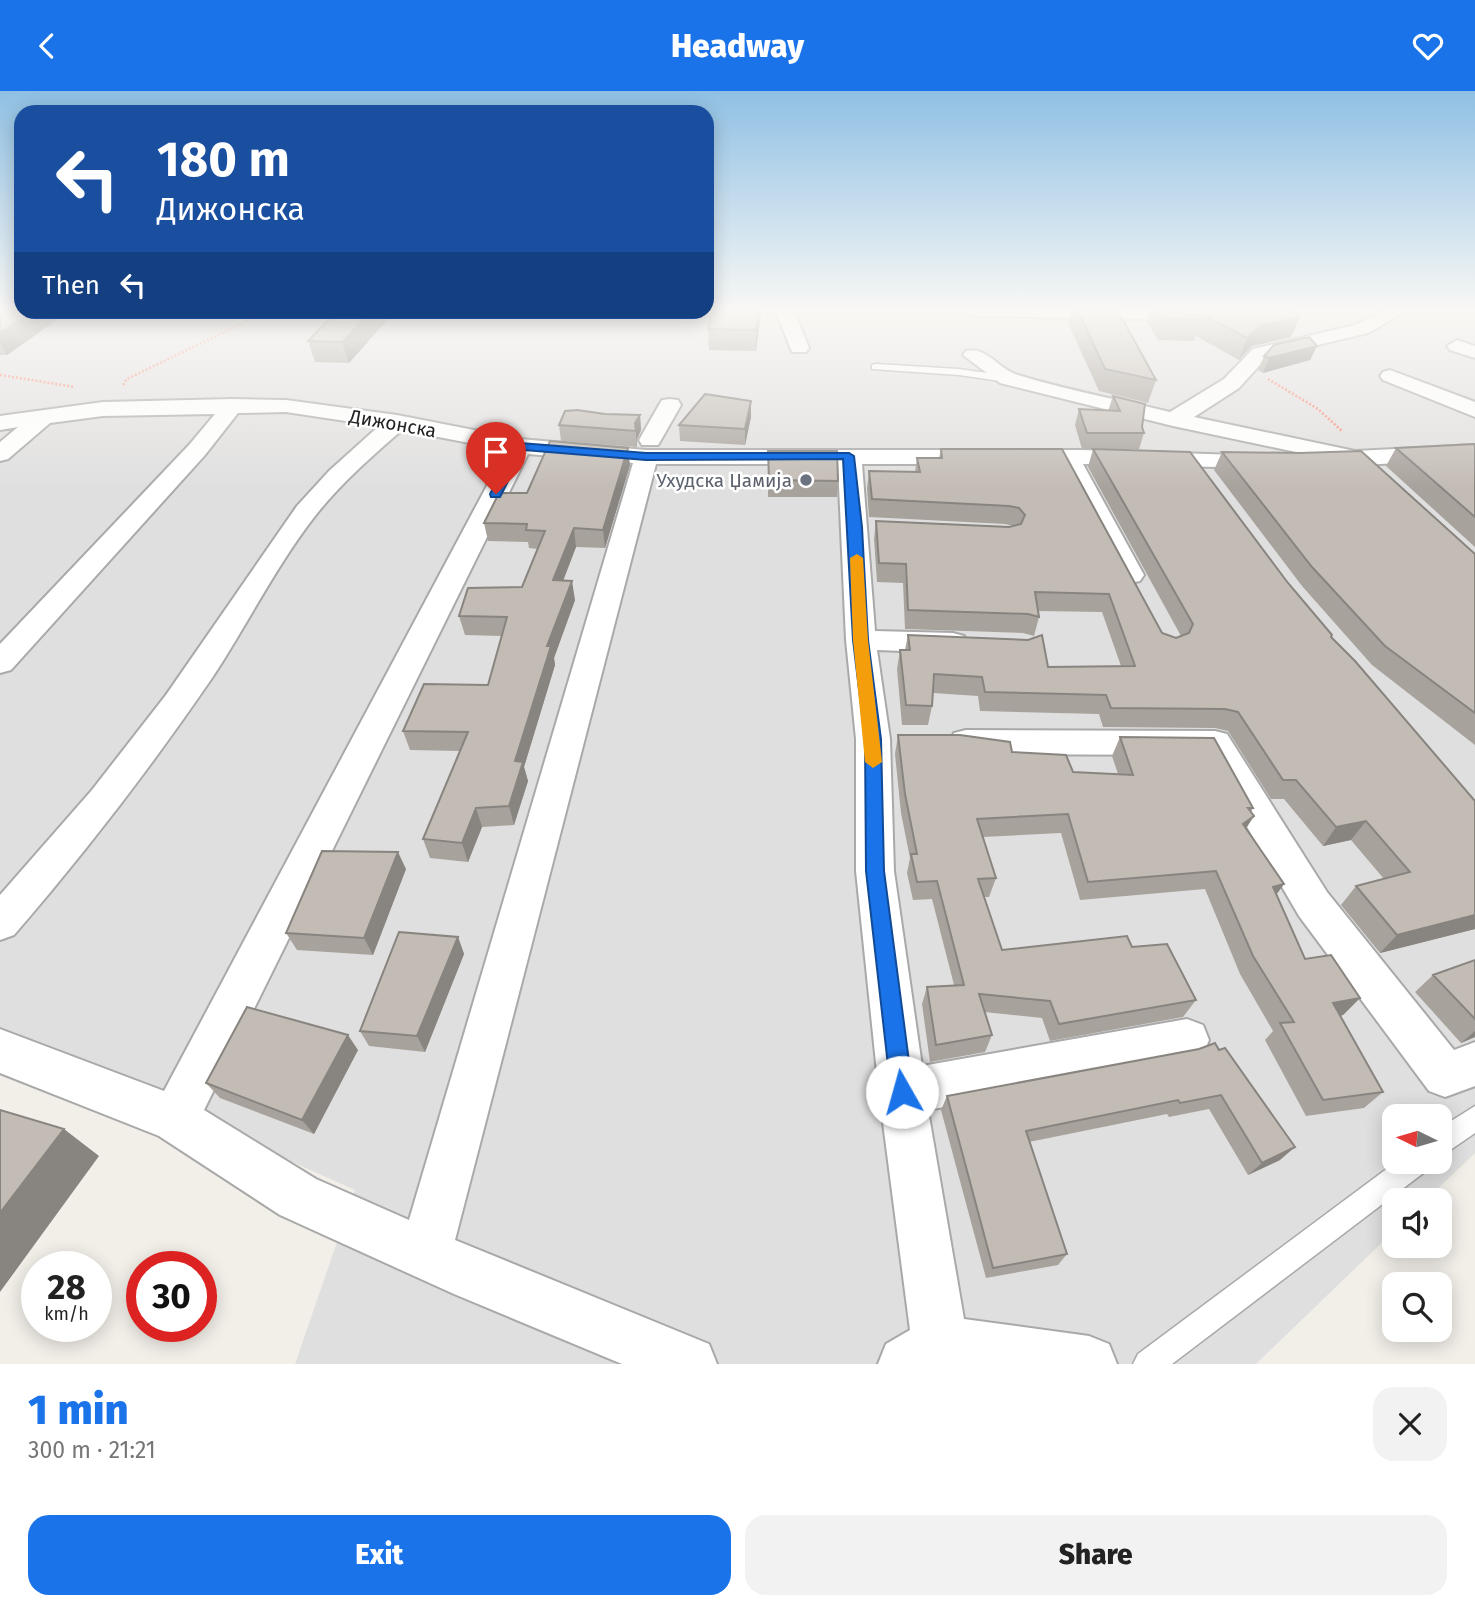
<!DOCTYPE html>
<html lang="en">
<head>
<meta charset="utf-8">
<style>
	:root { --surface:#fff; --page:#f2f2f2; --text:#222; --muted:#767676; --accent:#1a73e8 }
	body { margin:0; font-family:"Fira Sans",sans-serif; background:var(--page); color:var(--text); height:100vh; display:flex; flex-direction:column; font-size:26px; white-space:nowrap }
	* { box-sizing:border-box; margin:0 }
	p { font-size:23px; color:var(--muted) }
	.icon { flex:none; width:38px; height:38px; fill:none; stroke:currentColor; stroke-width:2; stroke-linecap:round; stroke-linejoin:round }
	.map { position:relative; height:1273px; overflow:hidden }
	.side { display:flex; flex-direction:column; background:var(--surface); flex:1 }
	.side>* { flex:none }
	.hud { position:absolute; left:14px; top:14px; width:700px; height:214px; border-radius:21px; box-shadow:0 4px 18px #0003; background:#1a4fa0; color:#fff; overflow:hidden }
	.needle { width:46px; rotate:275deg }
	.controls { position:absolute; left:1382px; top:1013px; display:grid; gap:14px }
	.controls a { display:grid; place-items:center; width:70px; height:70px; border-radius:14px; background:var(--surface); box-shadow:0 4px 18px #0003; font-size:35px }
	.speed { position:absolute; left:21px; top:1160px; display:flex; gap:14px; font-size:35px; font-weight:700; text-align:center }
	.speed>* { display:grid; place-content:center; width:91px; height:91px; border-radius:50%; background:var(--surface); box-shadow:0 4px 18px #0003; line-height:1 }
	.speed small { font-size:18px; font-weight:400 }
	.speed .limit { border:10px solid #d22; background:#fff; color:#111 }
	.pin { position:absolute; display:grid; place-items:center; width:60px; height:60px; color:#fff; margin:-72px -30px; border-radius:50% 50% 50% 0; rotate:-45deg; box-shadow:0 0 7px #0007 }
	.pin .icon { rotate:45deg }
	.me { position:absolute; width:77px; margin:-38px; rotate:353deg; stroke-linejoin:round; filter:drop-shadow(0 0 5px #0008) }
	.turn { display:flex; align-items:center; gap:24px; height:147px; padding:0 28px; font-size:32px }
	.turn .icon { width:91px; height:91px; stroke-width:2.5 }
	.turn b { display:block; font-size:49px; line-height:60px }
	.then { display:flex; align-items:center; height:66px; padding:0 28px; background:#0003; gap:14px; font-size:26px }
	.round { display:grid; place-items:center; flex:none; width:74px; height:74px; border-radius:21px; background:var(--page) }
	.summary { display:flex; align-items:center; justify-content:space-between; height:119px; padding:0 28px }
	h1 { font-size:42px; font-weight:800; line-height:52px; color:var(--accent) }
	.button { display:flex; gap:14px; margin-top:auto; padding:14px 28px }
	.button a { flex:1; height:80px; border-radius:21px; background:var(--accent); color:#fff; font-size:28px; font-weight:800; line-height:80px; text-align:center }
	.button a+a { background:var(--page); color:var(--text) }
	header { display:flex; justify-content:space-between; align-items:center; height:91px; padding:0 28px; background:var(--accent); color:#fff; font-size:32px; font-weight:800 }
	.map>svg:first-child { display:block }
	.residential { fill:#e0dfdf; fill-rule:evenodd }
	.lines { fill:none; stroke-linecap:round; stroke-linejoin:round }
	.service-casing { stroke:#a9a9a9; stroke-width:3 }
	.minor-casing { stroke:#a9a9a9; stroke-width:4 }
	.path { stroke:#fb8571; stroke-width:2.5; stroke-dasharray:2 2; stroke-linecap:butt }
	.service { fill:#fff; fill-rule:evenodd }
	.minor { fill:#fff; fill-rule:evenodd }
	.wall { fill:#a8a29c }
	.shaded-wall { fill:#88847f }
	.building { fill:#c3bcb5; stroke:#88847f; stroke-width:2 }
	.route { fill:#1a73e8; stroke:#114b97; stroke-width:2 }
	.slow { fill:#f59e0b }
	.worship-dot { fill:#6b7280; stroke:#fff; stroke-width:2.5 }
	.labels { text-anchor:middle; stroke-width:5; stroke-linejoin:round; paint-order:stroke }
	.far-street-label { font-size:19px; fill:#222; stroke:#fff }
	.far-worship-label { font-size:19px; fill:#5b616d; stroke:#fff; text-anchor:end }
</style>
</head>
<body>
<header><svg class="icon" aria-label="back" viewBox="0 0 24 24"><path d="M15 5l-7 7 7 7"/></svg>Headway<svg class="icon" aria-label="heart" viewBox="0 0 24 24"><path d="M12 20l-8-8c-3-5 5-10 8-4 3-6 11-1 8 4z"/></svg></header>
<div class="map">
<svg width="1475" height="1273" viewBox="0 0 1475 1273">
	<rect width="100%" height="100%" fill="#f2efe9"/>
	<path class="residential" d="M0,220h1475v842l-49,47 -31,1v29l-139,134h-961l60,-174 -355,-159zM1395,1026h45v45h-45z"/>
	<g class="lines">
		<defs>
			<path id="service" d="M876,273l83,5 48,7 5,3 -5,3 -48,-7 -87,-6v-4z
				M1475,1015v27l-35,24v-29z
				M1396,1071h34l-4,9 -254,193h-39l5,-10z"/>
			<path id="minor" d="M776,220h18l15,37 -3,4h-14z
				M963,220h238l2,4 -9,5 -222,-4z
				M1383,220h24l-39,22 -101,24 -28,31 -45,29 161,34 120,-6v14l-151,8 -8,-2 -4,-5 3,-4 -142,-30 -173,-43 -37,-28 3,-4c21,-5 33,19 52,24 49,15 102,25 152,37l54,-33 29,-30 102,-24z
				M1457,249l18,6v12l-25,-8 -3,-4z
				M1390,279l85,32v15l-92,-37 -3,-4 3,-4z
				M233,308l53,1 111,15 123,24 126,11h436l189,6 4,5 -4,5 -8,2 -180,-4 61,111 -4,6 -10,2 -10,-2 -4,-6 -57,-111h-197l13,167 78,2 11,3 4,7 -4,7 -11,3 -76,-3 13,89 4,132 28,195 265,-47 16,6 6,15 -6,15 -16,6 -259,49 36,209 125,17 20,8 8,20h-239l8,-20 24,-14 -31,-238 -23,-221v-132l-10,-99 -8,-176h-182l-201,776 254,104 8,20h-95l-168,-70 -174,-79 -121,-79 -159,-63v-44l164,62 342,-641 -104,-20c-31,27 -62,54 -87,86 -39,50 -68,109 -103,162 -61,89 -127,175 -198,257l-14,5v-45l92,-105 74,-95 131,-189 32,-35 50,-45 -93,-14 -48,1 -33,42 -194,215 -11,3v-29l189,-199 26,-31 -112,2 -53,7 -42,36 -8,2v-19l18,-15 -18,3v-14l103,-14zM528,363l105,9 -224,757 -93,-41 -112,-69z
				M670,308l8,1 3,5 -20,35 -3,5h-16l-3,-5 20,-35 3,-5z
				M966,639l249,1 12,3 100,158 127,158 21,-8v44l-30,11 -16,-6 -130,-175 -94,-161 -239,-1 -12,-3 -5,-9 5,-9z"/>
		</defs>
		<use href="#service" class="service-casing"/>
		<use href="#minor" class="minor-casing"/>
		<path class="path" d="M0,284l75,12
			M1268,288l50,30 25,23
			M123,294l4,-6 141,-68"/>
		<use href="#service" class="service"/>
		<use href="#minor" class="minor"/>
	</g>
	<path class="wall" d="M0,220h130l-10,7 -59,-1 -54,38h-7z
		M337,220h58l-46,52 -34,-1 -7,-21z
		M761,220l-5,40 -47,-1 -1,-21z
		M1071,220h47l38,69 -8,23 -49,-12 -31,-68z
		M1150,220h145l5,6 -9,20 -39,9 -13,14 -43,-24 -2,5 -36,-1 -11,-18z
		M1317,255l-7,14 -47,13 -5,-3 6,-14z
		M1113,305l31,37 -5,16h-57l-7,-24 4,-16 29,2z
		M751,310v16l-6,28 -65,-4 -1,-16z
		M605,323l35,1 1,15 -4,9v8l-76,-6 -2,-16z
		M1475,353v103l-89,-81 10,-18z
		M941,358h121l100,184 14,5 5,-2 -93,-169 5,-18 195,134 43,54 144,164v128l-95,24 -39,-48 15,-19 28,-7 -33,-39 -28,6 -39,-47h-13l-43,-68 -13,-3 -112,-1 -4,-13 -119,-3 -2,-15 -45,-3 -1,13 -4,19h-26l-5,-56 3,-19h5l3,-15 140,32 73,-1 -19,-54 -64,-1 1,6 -5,19 -11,-3 -118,-4 -2,-46 -26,-1 -3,-43 2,-18 133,6 4,-1 -8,-2 -136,-7 -2,-29 2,-17 46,1 2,-14h22z
		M768,360l70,30 -1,16h-69z
		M1222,361l253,102v191l-103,-80 -70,-79 -88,-116z
		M630,374l-25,83 -29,-1 -13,34 12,19 -21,58 1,7 -31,102 4,14 -14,44 -32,2 -14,35 -38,-4 -7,-19 37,-88 -50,-1 -7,-19 85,-46 14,-49 -37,-1 -6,-19 63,-29 16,-38 -9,-1 -1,-6 -40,-1 -4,-18 43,-30z
		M898,644l114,17 61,20 45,2 -6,-18 8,-19 133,71 -2,4 -5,17 38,55 -8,11 29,64 55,39 -17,17 -3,1 43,76 -19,16 -58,8 -41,-76 8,-9 -33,-57 -35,-85 -125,11 -19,-67 -78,4 13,41 -7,19h-5l18,53 130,-3 64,53 -13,17 -133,24 -8,-23 -58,-6 8,23 -7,17 -55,10 -8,-58 5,-17 27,-2 -22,-86 -19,1 -6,-27 3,-15 -9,-45 -6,-59z
		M406,778l-33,86 -76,-5 -11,-17z
		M458,846l6,17 -39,98 -56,-6 -9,-15z
		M1475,869v77l-14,6 -46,-51 18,-17z
		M1199,958l81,111 -32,15 -39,-66 -40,8 -2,-3 -138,28 38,112 -9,11 -72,13 -45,-168 6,-14z
		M358,959l-44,84 -94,-36 -14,-15z"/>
	<path class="shaded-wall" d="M33,220h26l2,6 -54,38 -7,-12v-10z
		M116,220h14l-10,7z
		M371,220h24l-46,52 -7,-21z
		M759,220h2v3l-5,37v-21z
		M1300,226l-9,20 -39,9 -13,14 8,-22 14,-13z
		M1317,255l-7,14 -47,13 6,-15z
		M751,310v16l-6,28v-16z
		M640,324l1,15 -4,9v8l-2,-24z
		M628,357l2,17 -25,83 -2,-18z
		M574,437l2,19 -20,52 -3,-19z
		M572,490l3,19 -21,58 1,7 -31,102 4,14 -14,44 -5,-19 6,-45 32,-115z
		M476,717l6,19 -14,35 -6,-19z
		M1254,725l-12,19 1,-11z
		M1366,730l-15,19 -28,6 13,-19z
		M398,761l8,17 -33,86 -9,-17z
		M1284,793l-14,19 3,-16z
		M1475,824v14l-95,24 17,-18z
		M458,846l6,17 -39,98 -8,-16z
		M1360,907l-17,17 -26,6 16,-18z
		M1475,940v6l-14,6z
		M348,944l10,15 -44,84 -12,-14z
		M64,1038l35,27 -99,136v-79z
		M1295,1056l-15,13 -32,15 14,-12z"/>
	<path class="building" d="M0,220h33l-33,22z
		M337,220h34l-29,31 -34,-1z
		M712,220h47l-3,19 -48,-1z
		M1078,220h40l38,69 -51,-11z
		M1160,220h36l6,9 -37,-1z
		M1196,220h99l5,6 -39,8 -14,13z
		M1309,246l8,9 -48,12 -5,-2 10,-11z
		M705,303l46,7 -6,28 -66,-4z
		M1113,305l32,8 -3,23 2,6h-57l-8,-24 41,2z
		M577,319l28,4 35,1 -5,8 1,8 -77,-6 6,-14z
		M550,350l78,7 -25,82 -29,-2 -21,52 19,1 -25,65h4l-36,115 8,1 -14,44 -33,2 -14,35 -39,-4 45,-107 -65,-1 21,-47 64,1 19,-68 -48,-1 9,-28 54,-1 23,-56 -19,-1 1,-6 -43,-1 15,-30h28z
		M1475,353v73l-79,-69z
		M941,358h121l100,184 14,5 13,-5 4,-9 -100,-175 97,3 98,131 44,52 -1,2 24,24 120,140v114l-78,20 -41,-49 54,-14 -44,-51 -30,6 -40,-47h-13l-45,-68 -13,-3 -114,-1 -5,-13 -121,-3 -3,-15 -48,-3 -2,32 -26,-1 -6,-55h10l-2,-15 120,5 14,-5 6,32 87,-1 -26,-72 -74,-2 4,25 -11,-3 -120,-4 -2,-46 -27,-1 -3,-42 133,6 12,-3 4,-9 -6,-7 -10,-2 -137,-7 -3,-28 51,1 -3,-14h25z
		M768,360h69l1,30 -69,-1z
		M1361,360l114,103v159l-90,-67 -73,-79 -90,-115 78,1z
		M898,644h62l50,7 2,10 54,3 7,17 60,3 -13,-38 94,1 39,70h-5l6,8 -11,8 41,60 -11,3 32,72 26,-4 29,43 -27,5 50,89 -60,8 -43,-77 14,-1 -41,-66 -37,-85 -128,11 -20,-68 -91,5 19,59 -18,1 24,71 125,-14 5,11 35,-3 29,56 -137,24 -9,-23 -71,-7 13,41 -56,10 -9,-58 37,-2 -27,-104 -20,1 -6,-28h6l-12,-60z
		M322,760l76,1 -34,86 -78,-5z
		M399,841l59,5 -41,99 -57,-5z
		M1475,869v59l-42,-44z
		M247,916l101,28 -46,85 -96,-37z
		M1215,952l4,7 6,-2 70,99 -33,16 -41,-68 -41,8 -2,-3 -152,31 41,123 -74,14 -46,-172 252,-47z
		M0,1019l64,19 -64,84z"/>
	<linearGradient id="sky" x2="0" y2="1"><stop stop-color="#8fc0e4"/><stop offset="0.55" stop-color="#f9f8f5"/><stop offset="1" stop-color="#f9f8f5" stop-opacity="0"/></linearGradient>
	<rect width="1475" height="398" fill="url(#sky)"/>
	<path class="route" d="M520,352l126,10h203l5,3 8,71 6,113 13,99 3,132 29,221 -3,8 -8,3 -8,-3 -3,-8 -25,-221 -1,-132 -12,-99 -10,-181 -197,1 -122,-10 -24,47h-9l-1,-3 25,-48z"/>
	<path class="slow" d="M857,463l6,4 5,82 14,122 -9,6 -8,-6 -12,-122 -3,-82z"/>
	<circle class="worship-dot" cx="806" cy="389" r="7"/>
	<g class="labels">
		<g class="far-street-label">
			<text transform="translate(393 332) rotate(10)" y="7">Дижонска</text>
		</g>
		<g class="far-worship-label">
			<text x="792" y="396">Ухудска Џамија</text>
		</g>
	</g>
</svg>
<div class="controls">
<a><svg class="needle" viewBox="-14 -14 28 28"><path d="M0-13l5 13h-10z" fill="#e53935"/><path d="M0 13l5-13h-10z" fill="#767676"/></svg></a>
<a><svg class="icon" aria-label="sound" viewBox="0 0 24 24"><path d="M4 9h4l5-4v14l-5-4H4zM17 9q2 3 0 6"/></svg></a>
<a><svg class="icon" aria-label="search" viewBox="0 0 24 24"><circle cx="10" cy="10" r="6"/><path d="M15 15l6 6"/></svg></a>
</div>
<div class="speed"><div>28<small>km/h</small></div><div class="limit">30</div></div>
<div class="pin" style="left:496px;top:403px;background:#d93025"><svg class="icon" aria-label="arrive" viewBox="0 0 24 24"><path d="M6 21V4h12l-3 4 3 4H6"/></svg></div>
<svg class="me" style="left:902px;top:1001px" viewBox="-20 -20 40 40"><circle r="19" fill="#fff"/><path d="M0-13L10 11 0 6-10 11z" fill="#1a73e8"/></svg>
<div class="hud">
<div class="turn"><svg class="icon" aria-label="left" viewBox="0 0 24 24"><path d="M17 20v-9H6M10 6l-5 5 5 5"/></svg><div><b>180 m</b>Дижонска</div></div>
<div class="then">Then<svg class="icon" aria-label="left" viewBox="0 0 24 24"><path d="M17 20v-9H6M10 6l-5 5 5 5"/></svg></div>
</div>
</div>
<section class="side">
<div class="summary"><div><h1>1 min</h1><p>300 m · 21:21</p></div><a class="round"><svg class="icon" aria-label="close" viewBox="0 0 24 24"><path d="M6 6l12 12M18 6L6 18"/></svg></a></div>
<div class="button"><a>Exit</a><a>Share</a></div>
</section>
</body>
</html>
